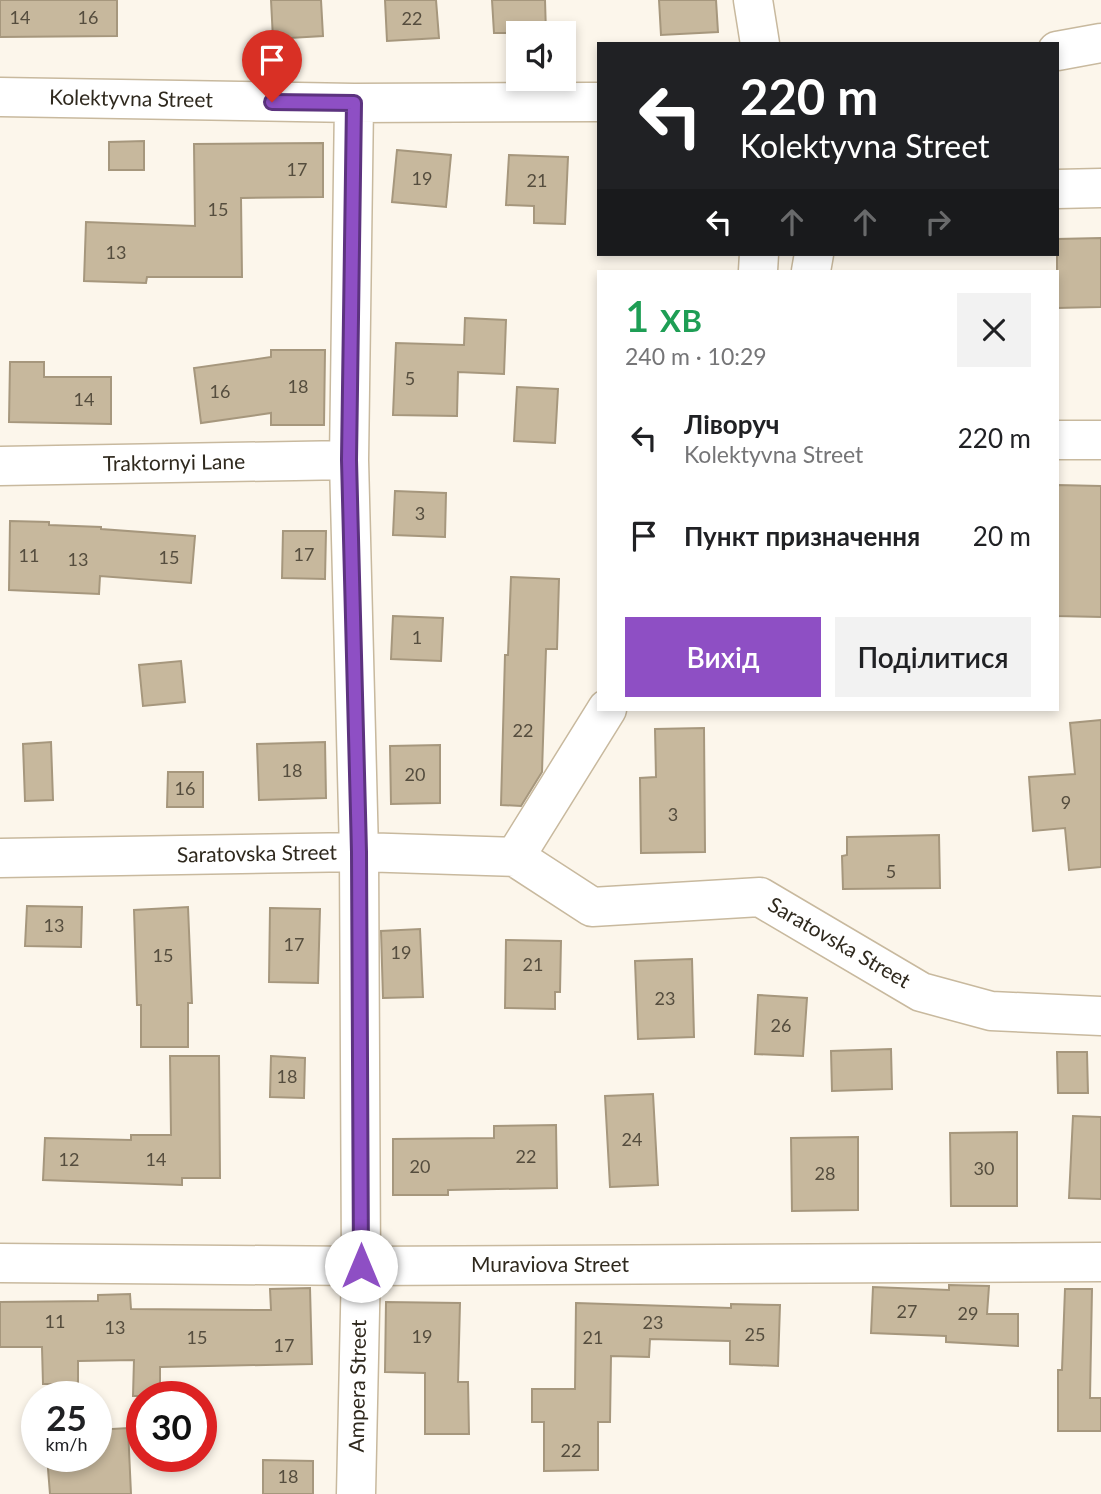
<!DOCTYPE html>
<html lang="uk">
<head>
<meta charset="utf-8">
<style>
	:root { --surface:#fff; --page:#f2f2f2; --text:#202124; --muted:#757577; --accent:#8e4fc4 }
	body { margin:0; font-family:Lato,sans-serif; background:var(--page); color:var(--text); height:100vh; display:flex; flex-direction:column; font-size:26px; white-space:nowrap }
	* { box-sizing:border-box; margin:0 }
	p { font-size:23px; color:var(--muted) }
	.icon { flex:none; width:38px; height:38px; fill:none; stroke:currentColor; stroke-width:2; stroke-linecap:round; stroke-linejoin:round }
	.map { position:relative; flex:1; overflow:hidden }
	.details { position:absolute; left:597px; top:270px; width:462px; height:441px; display:flex; flex-direction:column; background:var(--surface); border-radius:0px; box-shadow:0 4px 10px #0003 }
	.details>* { flex:none }
	.banner { position:absolute; left:597px; top:42px; width:462px; height:214px; border-radius:0px; box-shadow:0 4px 10px #0003; background:#202124; color:#fff; overflow:hidden }
	.tools { position:absolute; left:506px; top:21px; display:grid; gap:14px }
	.tools a { display:grid; place-items:center; width:70px; height:70px; border-radius:0px; background:var(--surface); box-shadow:0 4px 10px #0003; font-size:35px }
	.speed { position:absolute; left:21px; top:1381px; display:flex; gap:14px; font-size:35px; font-weight:700; text-align:center }
	.speed>* { display:grid; place-content:center; width:91px; height:91px; border-radius:50%; background:var(--surface); box-shadow:0 4px 10px #0003; line-height:1 }
	.speed small { font-size:18px; font-weight:400 }
	.speed .limit { border:10px solid #d22; background:#fff; color:#111 }
	.pin { position:absolute; display:grid; place-items:center; width:60px; height:60px; color:#fff; margin:-72px -30px; border-radius:50% 50% 50% 0; rotate:-45deg; box-shadow:0 0 7px #0007 }
	.pin .icon { rotate:45deg }
	.me { position:absolute; width:77px; margin:-38px; rotate:0deg; stroke-linejoin:round; filter:drop-shadow(0 0 5px #0008) }
	.turn { display:flex; align-items:center; gap:24px; height:147px; padding:0 28px; font-size:32px }
	.turn .icon { width:91px; height:91px; stroke-width:2.5 }
	.turn b { display:block; font-size:49px; line-height:60px }
	.lanes { display:flex; align-items:center; height:66px; padding:0 28px; background:#0003; justify-content:center; gap:35px; direction:ltr }
	.lanes .off { opacity:.35 }
	.round { display:grid; place-items:center; flex:none; width:74px; height:74px; border-radius:0px; background:var(--page) }
	.summary { display:flex; align-items:center; justify-content:space-between; height:119px; padding:0 28px }
	h1 { font-size:42px; font-weight:600; line-height:52px; color:#1e9e55 }
	.primary-button { display:flex; gap:14px; margin-top:auto; padding:14px 28px }
	.primary-button a { flex:1; height:80px; border-radius:0px; background:var(--accent); color:#fff; font-size:28px; font-weight:600; line-height:80px; text-align:center }
	.primary-button a+a { background:var(--page); color:var(--text) }
	ul { padding:0; list-style:none }
	li { display:flex; align-items:center; gap:21px; height:98px; padding:0 28px }
	li div { flex:1 }
	li b { display:block; font-size:26px }
	li em { font-style:normal }
	.map>svg:first-child { display:block }
	.building { fill:#c7b89d; stroke:#a6977d; stroke-width:2 }
	.lines { fill:none; stroke-linecap:round; stroke-linejoin:round }
	.minor-casing { stroke:#c8b99e; stroke-width:41 }
	.minor { stroke:#fff; stroke-width:38 }
	.route-casing { stroke:#5c337f; stroke-width:18 }
	.route { stroke:#8e4fc4; stroke-width:12 }
	.labels { text-anchor:middle; stroke-width:6; stroke-linejoin:round; paint-order:stroke }
	.number-label { font-size:18px; fill:#554d3e }
	.street-label { font-size:21px; fill:#2f291e; stroke:#fff }
</style>
</head>
<body>
<div class="map">
<svg width="1101" height="1494" viewBox="0 0 1101 1494">
	<rect width="100%" height="100%" fill="#fcf6eb"/>
	<path class="building" d="M0,0h117v36l-117,1z
		M271,0h50l2,36 -50,3z
		M385,0h51l3,38 -52,3z
		M492,0h53l1,33h-52z
		M659,0h57l2,32 -57,3z
		M144,141v29h-35v-28z
		M323,143v54l-82,1 1,79h-95l-1,6 -62,-2 2,-59 109,4 -1,-82z
		M397,150l54,5 -5,52 -54,-5z
		M509,155l59,2 -3,67 -31,-1v-17l-28,-1z
		M1101,238v69l-44,1v-69z
		M465,318l41,2 -2,54 -46,-2 -1,44 -64,-1 3,-72 68,2z
		M271,350h54l-1,75h-53v-12l-70,10 -7,-55 77,-11z
		M10,362h34v15h67v47l-102,-2z
		M517,387l41,2 -3,54 -41,-2z
		M1057,485l44,1v131l-44,-1z
		M395,491l51,2 -1,44 -52,-2z
		M10,521l39,1v3l52,2v2l94,7 -4,47 -91,-7 -1,18 -90,-4z
		M283,531h43l-1,48 -43,-1z
		M511,577l48,2 -2,70h-11l-4,123 -21,34 -20,-1 4,-150h3z
		M393,616l50,2 -2,43 -50,-2z
		M181,661l4,41 -42,4 -4,-41z
		M1101,720v147l-32,3 -4,-42 -32,3 -4,-54 46,-3 -5,-51z
		M704,728l1,124 -64,1 -1,-75 16,-1 -1,-48z
		M51,742l2,58 -28,1 -2,-57z
		M325,742l1,56 -67,2 -2,-56z
		M440,745v58l-49,1 -1,-58z
		M168,772h35v35h-36z
		M939,835l1,53 -97,1 -1,-33 5,-1v-18z
		M27,906l55,1 -1,40 -56,-1z
		M188,907l4,96h-4v44h-47v-42h-4l-3,-95z
		M270,908l50,1 -2,74 -49,-1z
		M420,929l3,68 -40,1 -2,-67z
		M506,940l55,1 -1,51h-5v17l-50,-1z
		M692,959l2,78 -56,2 -3,-78z
		M758,995l49,3 -4,58 -48,-2z
		M891,1049l1,40 -60,2 -1,-40z
		M1057,1052h30l1,41h-30z
		M170,1056h49l1,122h-38v7l-139,-5 2,-42 86,2v-5h40z
		M271,1056l34,2 -1,40 -34,-1z
		M653,1094l5,91 -48,2 -5,-91z
		M1073,1116l28,1v82l-32,-1z
		M556,1125l1,63 -109,2v5h-55v-56l101,-1v-12z
		M1017,1132v74h-66l-1,-73z
		M858,1137v73l-66,1 -1,-73z
		M949,1285l40,1 -2,28h31v32l-72,-4v-6l-75,-3 2,-46 76,3z
		M310,1288l2,76 -152,3v29h-27l1,-36 -56,1v23h-35l-1,-37h-42v-45l98,-1v-6l32,-1 1,15 140,1 -1,-21z
		M1065,1289h27l-2,109h11v33h-43v-61h4z
		M386,1302l74,1 -2,79h10l1,52h-44v-61l-40,-1z
		M576,1303l155,5v-4l49,1 -2,61 -48,-2v-23l-80,-2 -1,18 -38,-1 -1,66h-12v48l-54,1v-49h-12v-33h43z
		M128,1428l3,66h-81l-3,-38h49v-26z
		M263,1460l50,1v33h-50z"/>
	<g class="lines">
		<defs>
			<path id="minor" d="M753,0l7,44
				M1057,51l44,-8
				M0,97l354,6 244,-1
				M354,103l-5,357 10,392 2,414 -5,228
				M1057,189l44,-1
				M758,271l1,-17
				M811,271l3,-17
				M1057,440h44
				M0,466l349,-6
				M515,857l92,-148
				M0,858l359,-6 156,5 77,50 168,-10 161,95 70,19 110,5
				M0,1263l361,3 740,-4"/>
		</defs>
		<use href="#minor" class="minor-casing"/>
		<use href="#minor" class="minor"/>
	</g>
	<g class="lines">
		<defs>
			<path id="route" d="M272,102l82,1 -5,357 10,392 2,414"/>
		</defs>
		<use href="#route" class="route-casing"/>
		<use href="#route" class="route"/>
	</g>
	<g class="labels">
		<g class="number-label">
			<text x="20" y="24">14</text>
			<text x="88" y="24">16</text>
			<text x="412" y="25">22</text>
			<text x="297" y="176">17</text>
			<text x="422" y="185">19</text>
			<text x="537" y="187">21</text>
			<text x="218" y="216">15</text>
			<text x="116" y="259">13</text>
			<text x="410" y="385">5</text>
			<text x="298" y="393">18</text>
			<text x="220" y="398">16</text>
			<text x="84" y="406">14</text>
			<text x="420" y="520">3</text>
			<text x="304" y="561">17</text>
			<text x="29" y="562">11</text>
			<text x="169" y="564">15</text>
			<text x="78" y="566">13</text>
			<text x="417" y="644">1</text>
			<text x="523" y="737">22</text>
			<text x="292" y="777">18</text>
			<text x="415" y="781">20</text>
			<text x="185" y="795">16</text>
			<text x="1066" y="809">9</text>
			<text x="673" y="821">3</text>
			<text x="891" y="878">5</text>
			<text x="54" y="932">13</text>
			<text x="294" y="951">17</text>
			<text x="401" y="959">19</text>
			<text x="163" y="962">15</text>
			<text x="533" y="971">21</text>
			<text x="665" y="1005">23</text>
			<text x="781" y="1032">26</text>
			<text x="287" y="1083">18</text>
			<text x="632" y="1146">24</text>
			<text x="526" y="1163">22</text>
			<text x="69" y="1166">12</text>
			<text x="156" y="1166">14</text>
			<text x="420" y="1173">20</text>
			<text x="984" y="1175">30</text>
			<text x="825" y="1180">28</text>
			<text x="907" y="1318">27</text>
			<text x="968" y="1320">29</text>
			<text x="55" y="1328">11</text>
			<text x="653" y="1329">23</text>
			<text x="115" y="1334">13</text>
			<text x="755" y="1341">25</text>
			<text x="422" y="1343">19</text>
			<text x="197" y="1344">15</text>
			<text x="593" y="1344">21</text>
			<text x="284" y="1352">17</text>
			<text x="571" y="1457">22</text>
			<text x="288" y="1483">18</text>
		</g>
		<g class="street-label">
			<text transform="translate(131 99) rotate(1)" y="7">Kolektyvna Street</text>
			<text transform="translate(174 463) rotate(-1)" y="7">Traktornyi Lane</text>
			<text transform="translate(257 854) rotate(-1)" y="7">Saratovska Street</text>
			<text transform="translate(839 943) rotate(30)" y="7">Saratovska Street</text>
			<text x="550" y="1272">Muraviova Street</text>
			<text transform="translate(358 1386) rotate(-89)" y="7">Ampera Street</text>
		</g>
	</g>
</svg>
<div class="tools">
<a><svg class="icon" aria-label="sound" viewBox="0 0 24 24"><path d="M4 9h4l5-4v14l-5-4H4zM17 9q2 3 0 6"/></svg></a>
</div>
<div class="speed"><div>25<small>km/h</small></div><div class="limit">30</div></div>
<div class="pin" style="left:272px;top:102px;background:#d93025"><svg class="icon" aria-label="arrive" viewBox="0 0 24 24"><path d="M6 21V4h12l-3 4 3 4H6"/></svg></div>
<svg class="me" style="left:361px;top:1266px" viewBox="-20 -20 40 40"><circle r="19" fill="#fff"/><path d="M0-13L10 11 0 6-10 11z" fill="#8e4fc4"/></svg>
<div class="banner">
<div class="turn"><svg class="icon" aria-label="left" viewBox="0 0 24 24"><path d="M17 20v-9H6M10 6l-5 5 5 5"/></svg><div><b>220 m</b>Kolektyvna Street</div></div>
<div class="lanes"><svg class="icon" aria-label="left" viewBox="0 0 24 24"><path d="M17 20v-9H6M10 6l-5 5 5 5"/></svg><svg class="icon off" aria-label="ahead" viewBox="0 0 24 24"><path d="M12 20V5M6 11l6-6 6 6"/></svg><svg class="icon off" aria-label="ahead" viewBox="0 0 24 24"><path d="M12 20V5M6 11l6-6 6 6"/></svg><svg class="icon off" aria-label="right" viewBox="0 0 24 24"><path d="M7 20v-9h11M14 6l5 5-5 5"/></svg></div>
</div>
<section class="details">
<div class="summary"><div><h1>1 хв</h1><p>240 m · 10:29</p></div><a class="round"><svg class="icon" aria-label="close" viewBox="0 0 24 24"><path d="M6 6l12 12M18 6L6 18"/></svg></a></div>
<ul>
<li><svg class="icon" aria-label="left" viewBox="0 0 24 24"><path d="M17 20v-9H6M10 6l-5 5 5 5"/></svg><div><b>Ліворуч</b><p>Kolektyvna Street</p></div><em>220 m</em></li>
<li><svg class="icon" aria-label="arrive" viewBox="0 0 24 24"><path d="M6 21V4h12l-3 4 3 4H6"/></svg><div><b>Пункт призначення</b></div><em>20 m</em></li>
</ul>
<div class="primary-button"><a>Вихід</a><a>Поділитися</a></div>
</section>
</div>
</body>
</html>
